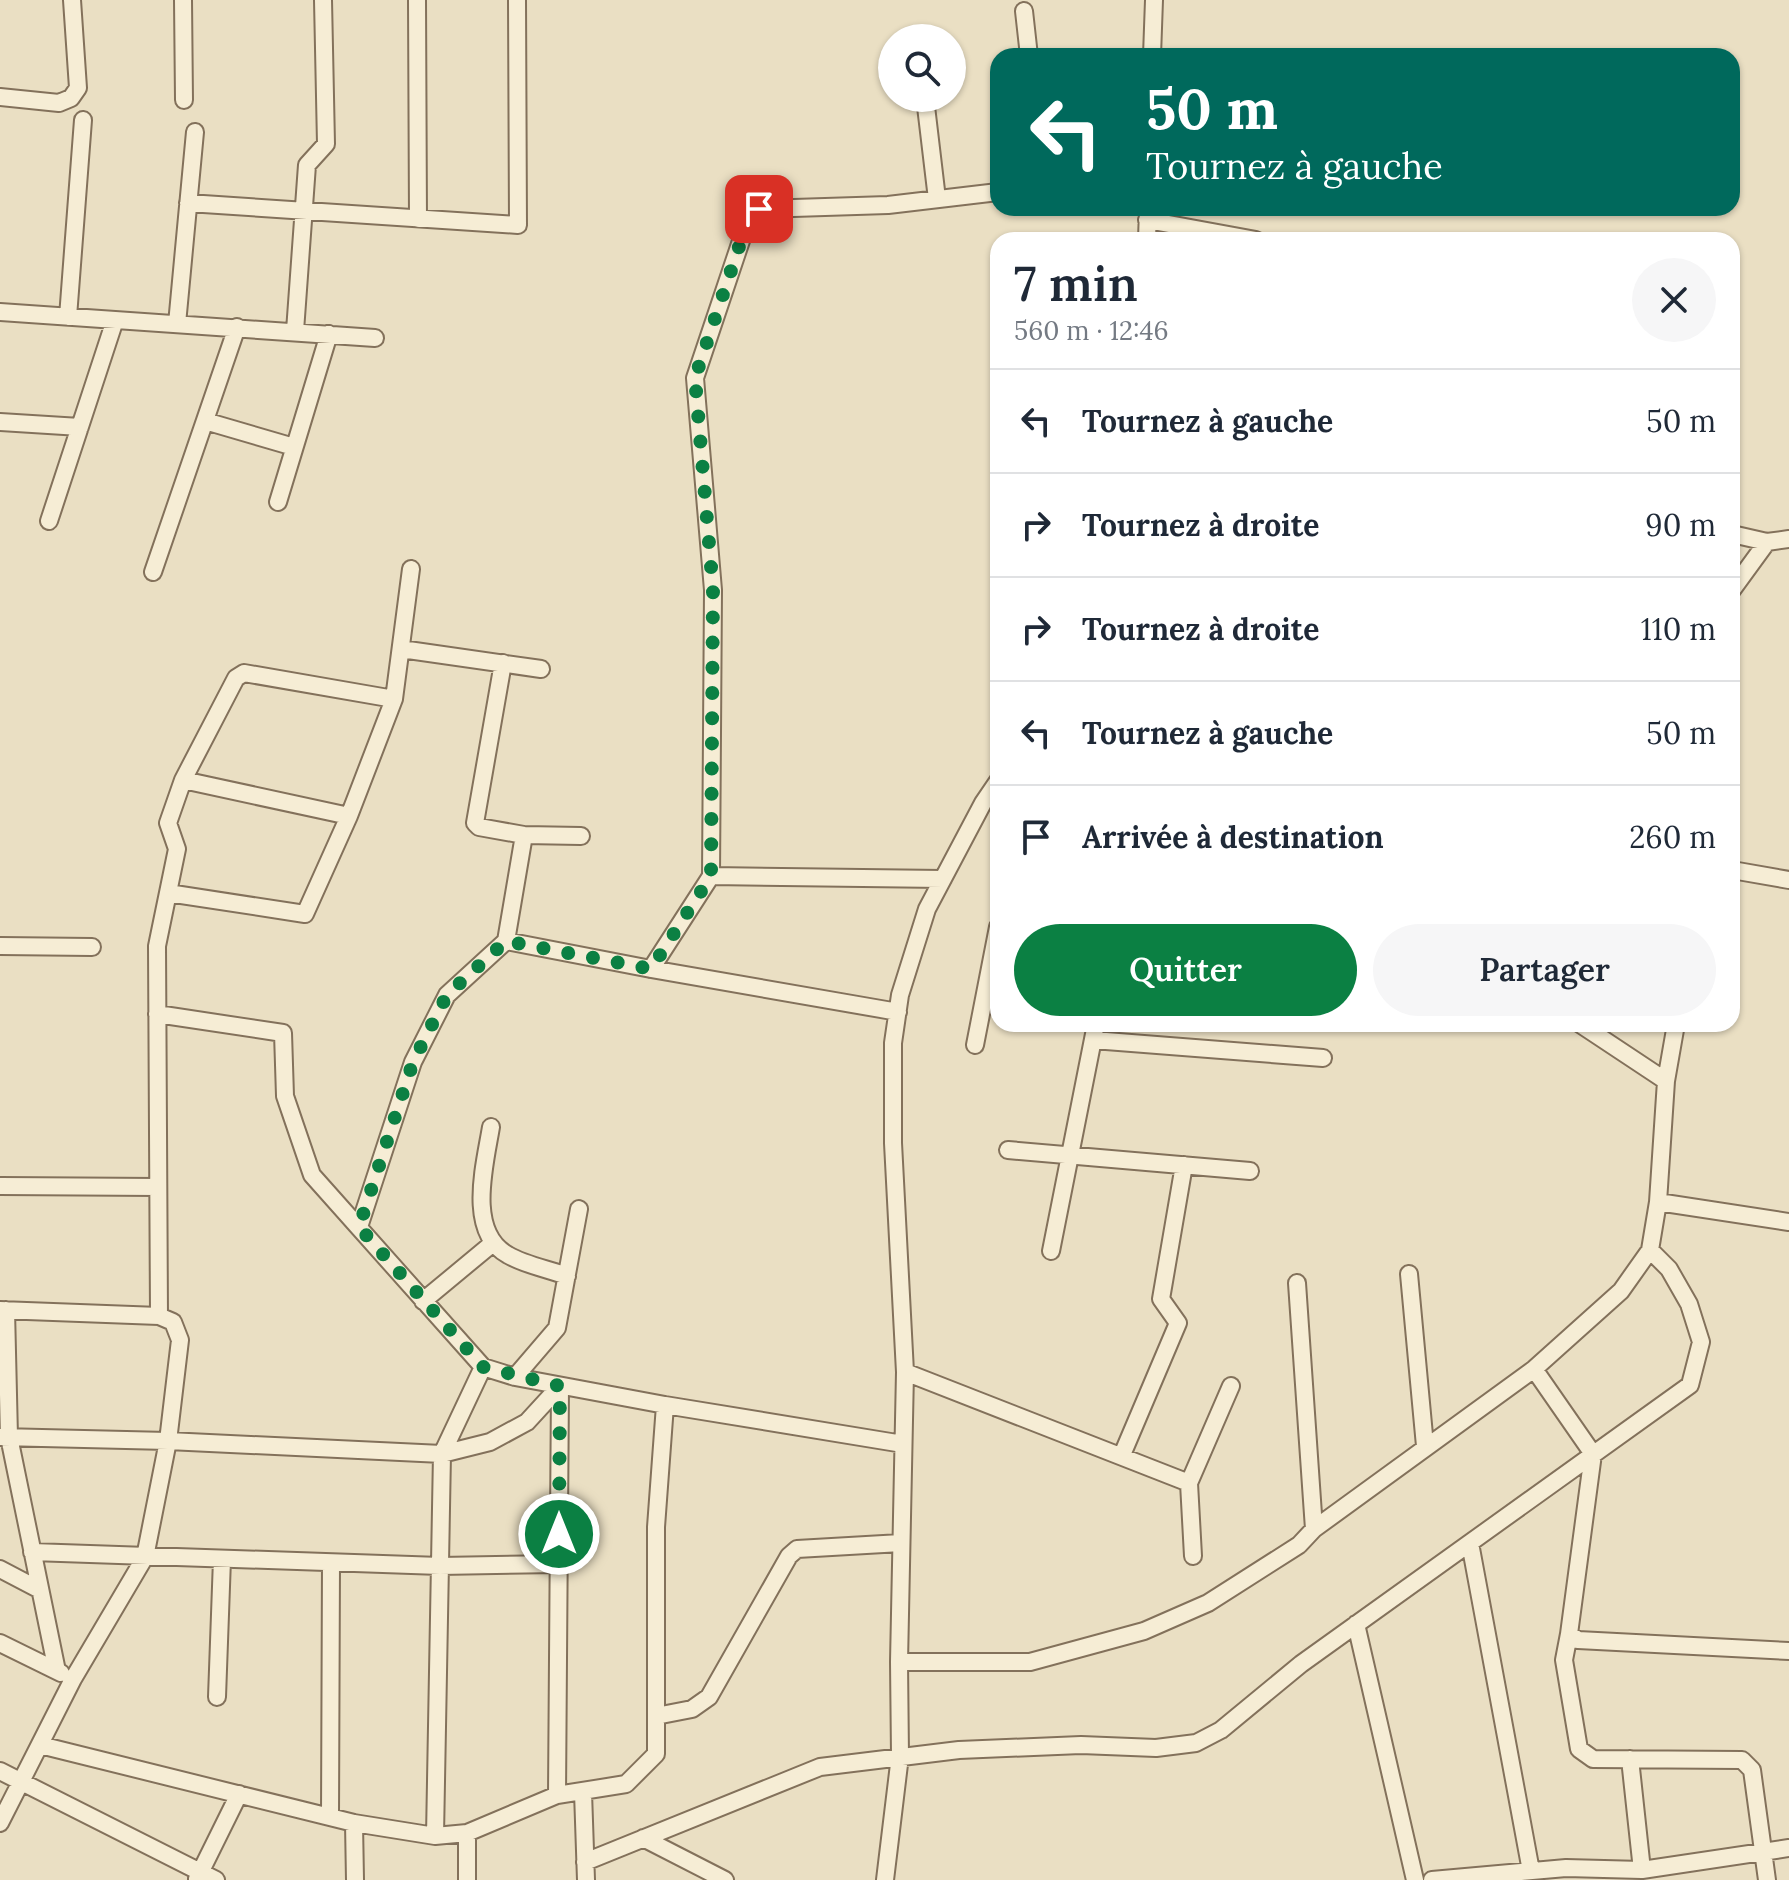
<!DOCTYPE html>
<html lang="fr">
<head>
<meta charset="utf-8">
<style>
	:root { --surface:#fff; --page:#f6f6f7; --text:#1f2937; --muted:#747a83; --line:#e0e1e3; --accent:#0b8043 }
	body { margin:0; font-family:Lora,serif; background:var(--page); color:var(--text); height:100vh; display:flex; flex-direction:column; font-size:30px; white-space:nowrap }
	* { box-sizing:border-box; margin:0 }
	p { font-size:26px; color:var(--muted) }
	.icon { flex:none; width:44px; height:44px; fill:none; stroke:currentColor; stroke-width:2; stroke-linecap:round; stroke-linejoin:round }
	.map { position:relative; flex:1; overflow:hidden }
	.drawer { position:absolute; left:990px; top:232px; width:750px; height:800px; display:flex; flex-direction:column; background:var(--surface); border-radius:24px; box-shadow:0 2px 6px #0004 }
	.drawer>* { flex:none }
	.top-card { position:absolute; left:990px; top:48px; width:750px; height:168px; border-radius:24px; box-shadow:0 2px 6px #0004; background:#00695c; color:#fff; overflow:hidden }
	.fabs { position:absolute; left:878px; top:24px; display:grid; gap:16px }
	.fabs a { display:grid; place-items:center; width:88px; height:88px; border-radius:50%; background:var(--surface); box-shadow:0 2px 6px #0004; font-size:40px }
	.pin { position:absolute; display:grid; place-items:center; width:68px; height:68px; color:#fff; margin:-34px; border-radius:16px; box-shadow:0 4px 12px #0006 }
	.me { position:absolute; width:88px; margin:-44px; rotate:0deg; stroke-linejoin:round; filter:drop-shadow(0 0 6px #0008) }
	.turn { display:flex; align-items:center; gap:28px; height:168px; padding:0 24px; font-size:36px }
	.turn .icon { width:104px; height:104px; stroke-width:2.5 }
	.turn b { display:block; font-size:56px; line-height:68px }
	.round { display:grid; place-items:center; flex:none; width:84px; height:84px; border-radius:42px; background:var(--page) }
	.overview { display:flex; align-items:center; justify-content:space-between; height:136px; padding:0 24px }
	h1 { font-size:48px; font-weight:600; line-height:60px }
	.action { display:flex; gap:16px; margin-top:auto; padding:16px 24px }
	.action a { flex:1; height:92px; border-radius:48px; background:var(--accent); color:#fff; font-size:32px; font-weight:600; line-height:92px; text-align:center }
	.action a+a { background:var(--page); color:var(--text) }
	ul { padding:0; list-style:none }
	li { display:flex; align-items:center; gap:24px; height:104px; padding:0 24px; border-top:2px solid var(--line) }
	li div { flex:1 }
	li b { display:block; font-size:30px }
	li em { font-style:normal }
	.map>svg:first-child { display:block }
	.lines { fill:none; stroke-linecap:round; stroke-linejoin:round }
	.street-casing { stroke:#83715b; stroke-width:20 }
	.street { stroke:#f6edd5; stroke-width:16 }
	.route { stroke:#0b8043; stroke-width:14; stroke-dasharray:0 25.2 }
</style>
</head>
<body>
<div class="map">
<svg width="1789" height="1880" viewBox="0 0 1789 1880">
	<rect width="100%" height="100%" fill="#eadfc3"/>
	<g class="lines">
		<defs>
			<path id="street" d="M183,0l1,100
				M417,0l1,219
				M1024,11l5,45
				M1152,56l2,-56
				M0,97l59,6 12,-5 7,-10 -6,-88
				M925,98l12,101
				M188,203l330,22 -1,-225
				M1147,220l109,20
				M1147,240l1,-32
				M0,312l375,26
				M68,317l15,-197
				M177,324l18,-192
				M295,331l12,-166 19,-21 -3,-144
				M205,421l89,26
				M0,422l80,5
				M278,502l51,-168
				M49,521l66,-201
				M1732,534l35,8 22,-3
				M153,572l84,-245
				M1732,590l35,-48
				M401,649l140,20
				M503,663l-28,160 4,4 45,8 57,1
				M183,780l166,36
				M1732,870l57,10
				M711,876l232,3
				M168,893l137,21 44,-98 45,-117 17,-130
				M506,941l145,28 247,43
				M0,946l92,1
				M651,969l60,-93 2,-286 -18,-212 53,-158 11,-11 129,-4 110,-13
				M157,1014l126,19 2,63 27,79 171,192 32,10 150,28 238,39
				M1580,1024l86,57
				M1093,1040l230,18
				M975,1045l23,-118
				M491,1127c-6,37 -25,105 17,128 17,10 40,14 59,21
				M1008,1150l242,21
				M0,1186l158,1
				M1658,1202l131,20
				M359,1227l54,-165 34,-67 59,-54 18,-106
				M1051,1251l45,-227
				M1409,1274l16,172
				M1297,1283l17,246
				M423,1301l70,-58
				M0,1310l159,6 14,6 7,18 -12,101 -23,116 -72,122 -73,144
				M6,1310l3,127 48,234
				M159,1316l-2,-370 20,-97 -9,-26 15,-43 53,-102 8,-5 150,26
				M1534,1369l59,85 -24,180 9,6 211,11
				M905,1372l284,111
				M515,1377l42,-49 22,-119
				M0,1437l168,4 274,13 48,-12 37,-20 33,-36 -3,409
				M1122,1455l56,-132 -17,-24 23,-134
				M1470,1543l61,328
				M32,1552l408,14 119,-2
				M1193,1556l-4,-73 42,-97
				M0,1569l40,21
				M1356,1624l59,256
				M1569,1634l-5,26 15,89 14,10 149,1 10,10 15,110
				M0,1643l61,30
				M899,1662h131l114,-31 64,-28 91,-58 15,-16 220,-160 87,-78 29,-41 8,-48 8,-121 10,-57
				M217,1697l5,-138
				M656,1716l36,-7 17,-12 80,-141 8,-7 104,-6
				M40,1745l314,78 81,13 32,-3 90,-38 69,-11 30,-30v-227l9,-122
				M1630,1759l12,111
				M0,1771l216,109
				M583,1792l3,88
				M330,1817l1,-254
				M354,1823l1,57
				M467,1833v47
				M435,1836l7,-382 41,-87
				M643,1838l82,42
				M585,1862l235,-95 139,-17 122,-5 75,3 40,-5 25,-13 80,-66 389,-279 11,-43 -12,-38 -20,-35 -19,-19
				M197,1879l42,-85
				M885,1880l15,-124 -1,-94 6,-290 -12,-229v-100l7,-48 27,-86 56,-106 15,-22
				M1432,1880l134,-12 76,2 147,-22"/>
		</defs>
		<use href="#street" class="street-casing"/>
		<use href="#street" class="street"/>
	</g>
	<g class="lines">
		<path class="route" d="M559,1534l1,-148 -77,-19 -124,-140 54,-165 34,-67 59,-54 145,28 60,-93 2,-286 -18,-212 53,-158 11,-11"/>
	</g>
</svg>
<div class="fabs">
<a><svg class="icon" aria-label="search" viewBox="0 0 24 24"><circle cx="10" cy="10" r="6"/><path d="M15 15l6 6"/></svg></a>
</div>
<div class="pin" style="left:759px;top:209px;background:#d93025"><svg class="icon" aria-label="arrive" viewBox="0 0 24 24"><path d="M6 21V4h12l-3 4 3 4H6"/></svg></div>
<svg class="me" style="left:559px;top:1534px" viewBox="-20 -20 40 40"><circle r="17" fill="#0b8043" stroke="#fff" stroke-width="3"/><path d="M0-11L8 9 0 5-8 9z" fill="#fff"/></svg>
<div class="top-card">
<div class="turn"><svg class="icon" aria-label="left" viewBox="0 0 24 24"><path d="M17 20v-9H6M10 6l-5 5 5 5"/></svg><div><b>50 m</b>Tournez à gauche</div></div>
</div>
<section class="drawer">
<div class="overview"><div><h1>7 min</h1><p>560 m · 12:46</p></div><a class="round"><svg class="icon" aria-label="close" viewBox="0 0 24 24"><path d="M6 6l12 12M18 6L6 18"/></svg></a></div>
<ul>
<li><svg class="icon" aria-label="left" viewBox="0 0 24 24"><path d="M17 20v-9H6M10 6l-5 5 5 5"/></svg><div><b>Tournez à gauche</b></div><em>50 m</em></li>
<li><svg class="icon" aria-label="right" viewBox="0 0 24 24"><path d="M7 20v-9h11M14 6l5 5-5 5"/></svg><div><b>Tournez à droite</b></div><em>90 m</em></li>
<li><svg class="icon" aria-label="right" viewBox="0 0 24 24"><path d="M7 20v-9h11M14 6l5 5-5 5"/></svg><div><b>Tournez à droite</b></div><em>110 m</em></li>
<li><svg class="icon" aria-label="left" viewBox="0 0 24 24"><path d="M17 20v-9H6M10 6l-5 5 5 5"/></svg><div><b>Tournez à gauche</b></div><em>50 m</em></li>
<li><svg class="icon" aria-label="arrive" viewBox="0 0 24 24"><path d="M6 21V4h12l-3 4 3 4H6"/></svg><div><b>Arrivée à destination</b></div><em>260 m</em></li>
</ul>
<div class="action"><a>Quitter</a><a>Partager</a></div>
</section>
</div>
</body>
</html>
